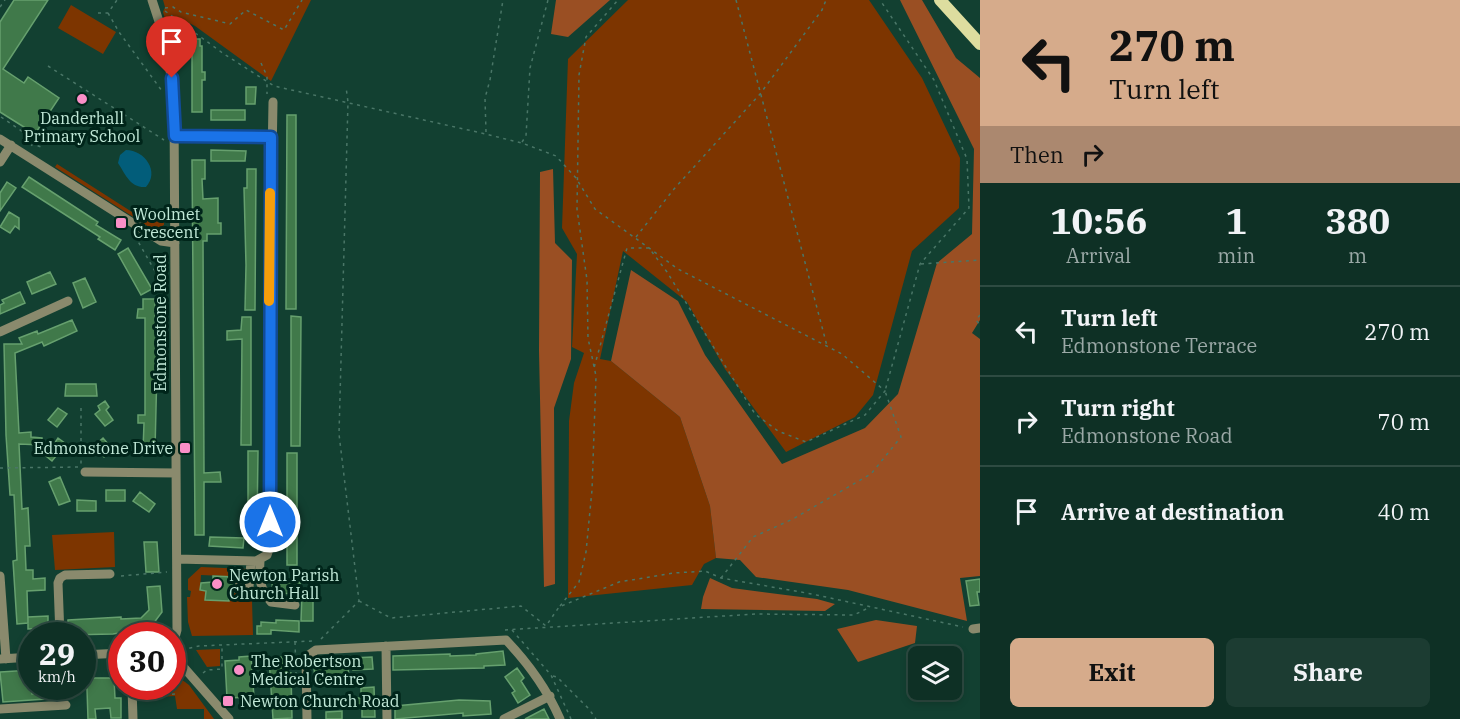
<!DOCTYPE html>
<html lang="en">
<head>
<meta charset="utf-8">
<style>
	:root { --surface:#0e3025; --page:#1c3c32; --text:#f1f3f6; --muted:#9ba9a7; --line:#2e4b42; --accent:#d6ab8b }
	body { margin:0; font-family:"IBM Plex Serif",serif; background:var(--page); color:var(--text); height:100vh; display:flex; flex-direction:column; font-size:22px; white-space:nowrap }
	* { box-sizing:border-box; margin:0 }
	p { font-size:20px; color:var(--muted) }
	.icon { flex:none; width:33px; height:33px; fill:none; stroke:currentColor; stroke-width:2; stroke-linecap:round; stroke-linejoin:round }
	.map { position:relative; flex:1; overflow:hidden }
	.panel { display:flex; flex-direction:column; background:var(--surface); width:480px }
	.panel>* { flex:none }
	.hud { background:#d6ab8b; color:#111; overflow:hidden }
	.tools { position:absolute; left:908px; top:646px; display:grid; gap:12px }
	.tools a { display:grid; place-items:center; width:54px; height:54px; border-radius:9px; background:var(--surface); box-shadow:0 3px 9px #0003,0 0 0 2px var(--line); font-size:30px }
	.speed { position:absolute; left:18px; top:622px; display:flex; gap:12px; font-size:30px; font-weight:700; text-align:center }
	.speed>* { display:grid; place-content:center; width:78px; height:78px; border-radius:50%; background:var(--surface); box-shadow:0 3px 9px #0003,0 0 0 2px var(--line); line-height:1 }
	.speed small { font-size:15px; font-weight:400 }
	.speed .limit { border:9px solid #d22; background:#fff; color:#111 }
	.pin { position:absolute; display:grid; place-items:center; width:51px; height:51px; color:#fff; margin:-62px -26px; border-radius:50% 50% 50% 0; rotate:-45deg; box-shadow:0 0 6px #0007 }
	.pin .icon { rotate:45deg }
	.me { position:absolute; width:66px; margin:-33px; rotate:0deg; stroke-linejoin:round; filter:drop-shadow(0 0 4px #0008) }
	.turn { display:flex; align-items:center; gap:21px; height:126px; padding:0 30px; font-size:27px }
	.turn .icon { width:78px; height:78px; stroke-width:2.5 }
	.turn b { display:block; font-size:42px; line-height:51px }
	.then { display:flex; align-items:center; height:57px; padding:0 30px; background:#0003; gap:12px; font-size:22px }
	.eta { display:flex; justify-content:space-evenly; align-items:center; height:102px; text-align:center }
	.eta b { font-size:36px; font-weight:700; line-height:42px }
	.button { display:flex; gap:12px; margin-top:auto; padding:12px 30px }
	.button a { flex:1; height:69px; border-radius:9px; background:var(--accent); color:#111; font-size:24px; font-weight:700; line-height:69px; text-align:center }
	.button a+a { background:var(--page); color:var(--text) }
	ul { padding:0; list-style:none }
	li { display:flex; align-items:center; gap:18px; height:90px; padding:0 30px; border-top:2px solid var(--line) }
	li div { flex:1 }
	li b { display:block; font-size:22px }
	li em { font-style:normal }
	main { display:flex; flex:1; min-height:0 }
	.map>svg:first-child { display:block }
	.green { fill:#7d3500 }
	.forest { fill:#9a4f23 }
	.water { fill:#025d7a }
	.building { fill:#40794a; stroke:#66a06e; stroke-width:1.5 }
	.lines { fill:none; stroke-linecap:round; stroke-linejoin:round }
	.path { stroke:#4a7667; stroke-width:1.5; stroke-dasharray:3 4.5; stroke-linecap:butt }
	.minor { stroke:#8a8a6d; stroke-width:9 }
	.major { stroke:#dddd9f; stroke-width:12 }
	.route-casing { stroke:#114b97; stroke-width:15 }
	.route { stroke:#1a73e8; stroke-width:10 }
	.slow { stroke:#f59e0b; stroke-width:10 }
	.poi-dot { fill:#fa8fc7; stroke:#00251a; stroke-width:2 }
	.labels { text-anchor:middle; stroke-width:6; stroke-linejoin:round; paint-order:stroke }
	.poi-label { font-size:16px; fill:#c1e9d8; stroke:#00251a; text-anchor:start }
	.street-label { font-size:16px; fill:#c1e9d8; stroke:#00251a }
</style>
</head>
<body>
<main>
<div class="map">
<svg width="980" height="719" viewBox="0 0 980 719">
	<rect width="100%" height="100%" fill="#124031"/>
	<path class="green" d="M163,0h148l-40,81 -76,-55 -12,-6 -2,18 -11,-1 -7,-25 2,-5z
		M628,0h241l53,78 38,80 -1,50 -47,43 -39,144 -18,22 -69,35 -61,-83 -38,-67 -64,-51 -23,108 11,2 69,56 30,89 6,52 -12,6 -12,21 -124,13 1,-177 5,-38 10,-30 -12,-6 5,-93 -15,-26 6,-169z
		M71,5l45,27 -13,22 -45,-26z
		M57,164l86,55 21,-9v15l-6,3 -9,-1 -94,-60z
		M114,532l1,35 -60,3 -3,-35z
		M201,567l46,2v8l-46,-2 -1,15 6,1 -1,8 24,1v-8h15v9h8l1,34 -61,1 -4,-14 -1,-25h3l1,-6 -3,-1v-11z
		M220,649v17l-13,1 -11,-17z
		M173,673l16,12 25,34h-10v-10h-27l-2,-13 -31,2 -1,-11h29z"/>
	<path class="forest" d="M556,0h54l-42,37 -17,-3z
		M900,0h22l34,58 24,20v242l-8,13 8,6v237l-20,2 7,43 -119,-31 -92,-13 -16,-17 -24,-2 -6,-52 -30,-89 -69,-56 20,-91 47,31 27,54 77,109 83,-36 33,-34 39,-131 35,-29 2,-85z
		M553,169l2,74 17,17 -1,99 -17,49 1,176 -11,3 -5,-236 1,-179z
		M710,578l22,10 85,11 18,5 -10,7 -124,-2 2,-12z
		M876,620l41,6 -2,17 -57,19 -21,-33z"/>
	<path class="water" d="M126,150c19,0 34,22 20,37 -16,1 -20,-12 -28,-24l2,-8z"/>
	<path class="building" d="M14,0h34l-45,69 21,14 4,-6 31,21 -24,36 -35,-22v-90z
		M192,39h8v7h2v26h3v8h-3v32h-10z
		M246,87h10l-1,17h-9z
		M211,110h34v10h-34z
		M287,115h9v194h-10z
		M211,150l35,1 -1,10h-34z
		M192,160h13v19h-3l1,20 15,-1v25h3v11h-14v7h-4l1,232 16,-1 1,10h-17v53h-9v-9z
		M247,169h9l-1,141h-10l1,-45 -2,-77h3z
		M29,177l69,45 -2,3 25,15 -6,10 -17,-11 2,-2 -78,-50z
		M7,182l9,6 -16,23v-18z
		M9,212l10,6v11l-4,-3 -5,7 -10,-6z
		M128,248l24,41 -11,6 -23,-41z
		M50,272l6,12 -24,10 -5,-12z
		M85,278l11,24 -13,6 -10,-25z
		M20,292l5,11 -25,11v-9l4,-2 -2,-3z
		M143,299h12v28h3l-3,123h-12l1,-27h-6v-8h7v-97h-8l1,-9h5z
		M291,316l10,1 -1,129h-9z
		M242,317h9v128h-10l1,-106 -15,1v-9l14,-1z
		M72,320l5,11 -33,15 -2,-4 -27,11 4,80 12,-1v5l11,1v7l-23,-1 3,65 6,-1 2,38h-5l1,24h7v9l12,-1v12l-18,1 1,32 -11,1 -4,-63 4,-1 -3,-65h-4l-4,-60 -2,-91h18l-3,-6 18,-7 1,3z
		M66,384h30l1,12h-32z
		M105,401l4,6 -3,3 7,10 -8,6 -10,-12 5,-4 -2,-4z
		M58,408l9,6 -10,13 -9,-7z
		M58,438l8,6 -14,17 -6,-5z
		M103,438l10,12 -9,7 -9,-12z
		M248,451h10l-1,76h-9z
		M287,453h10v112h-10z
		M60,477l10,24 -11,4 -10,-23z
		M106,490h19v11h-19z
		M140,492l15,12 -6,8 -16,-11z
		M77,500l19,1v10h-19z
		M210,537l34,1 -1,10 -34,-2z
		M144,542h13l2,30h-13z
		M213,576l22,1 -3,9 2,6h-5v9l-24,-1 1,-9 -6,-1 1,-7 12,-1z
		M980,579v13h-3l2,13 -9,1 -4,-25z
		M272,582h28v12l-27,-1z
		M160,586l2,26 -12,16 -37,6 -46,1 1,-15 53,-3v2l20,-1 8,-8 -2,-23z
		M302,593h11v28h-12z
		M48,616v12l-20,1v-12z
		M276,620l23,1v11l-28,-2v4h-14v-8h4v-4l15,1z
		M503,651l2,14 -21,1v2l-91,2v-14l57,-2v2l26,-1v-1z
		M251,656l3,41 -27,1 -2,-37 14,-1v-3z
		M282,657v6h5v10h4l1,45 -19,1 -4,-61z
		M372,657l1,12 -20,1 -1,-12z
		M348,666l1,12 -34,2 -1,-12z
		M517,668l7,10 -3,3 9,14 -12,8 -6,-10 3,-2 -10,-14z
		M32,670v24l14,-1v6l-43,3 -3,-30z
		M82,678h32l1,20h6v20h-10l-1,-10 -15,1 1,10h-8l-1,-30h-5z
		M374,687l1,30h-13v-11l-12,1v-9h11v-10z
		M459,700l31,1 1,13 -28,2v-3l-68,6v-13z
		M544,709l5,10h-24z
		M342,711v8h-16v-7z"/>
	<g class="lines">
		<path class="path" d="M736,0l91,346
			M0,7l5,-7
			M165,8l8,-1 8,5 49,12 16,-14 38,20 18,-30
			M165,11l59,43 50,32 203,46 45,11 34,13 20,22 19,31 83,60 164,85 43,37 -20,24 -59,27 -28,-11 -23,-17 -88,-142 -18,-24h-22l-33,120
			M98,13h10l9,-13
			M108,13l11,19 43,59
			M261,63l6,13v18
			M48,66l116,74
			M1,117l41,28 -1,2 -8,-3 -2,2
			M486,132l-1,-34 5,-18 13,-80
			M522,142l4,-6 4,-68 18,-68
			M135,236l30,53
			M636,237l38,-48 86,-95 62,-84 4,-10
			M921,264l59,-4
			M980,315l-4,5 4,5
			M81,408v56
			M0,468l78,-1
			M121,576l46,-4
			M721,578l32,-41 40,-18 78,-45 30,-37 -16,-46 35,-127 49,-56 -2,-49 -33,-79 -54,-80
			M359,601l32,17 130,-12 25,20 13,-19 60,-25 55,-9 31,-2 16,7 91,16 151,33
			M560,606l19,-24 7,-30 6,-62 4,-114 -8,-38 -1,-58 -10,-71 2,-134 7,-38 32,-37
			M505,630l250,-16 99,1 16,-8
			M512,630l39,45 20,44
			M321,639l38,-38 -20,-167 9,-332 -2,-15
			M295,642l1,31
			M182,650l17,-4 113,-5
			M203,673l4,-3 15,-1v-23
			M553,676l4,1 32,32 7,10
			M56,687l1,8
			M142,696l34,-2"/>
		<path class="minor" d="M152,0l16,49 6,60 3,521 -5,18
			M175,136l96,1
			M0,139l161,102 14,2
			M0,162l11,-17
			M0,332l68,-31
			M85,472l91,1
			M177,559l79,2 11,-6 3,-9 -1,-213 4,-231
			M260,560c-1,19 -1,27 11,42l24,3
			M0,576l6,83
			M239,586l10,1 2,-26
			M973,629l7,-1
			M60,636l-2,-53 2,-5 5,-3 45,-1
			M386,646l1,73
			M172,654l57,65
			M82,655l40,-2
			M0,659l32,-2
			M132,687l1,32
			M0,709l66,-4
			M307,719l-1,-62 10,-7 190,-10c23,24 41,49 54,79
			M504,719l46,-23"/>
		<path class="major" d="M940,0l40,44"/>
	</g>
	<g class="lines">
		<defs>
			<path id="route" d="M172,78l3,58 96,1 -1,385"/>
		</defs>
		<use href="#route" class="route-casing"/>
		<use href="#route" class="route"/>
		<path class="slow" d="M269,301l1,-108"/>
	</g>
	<g class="poi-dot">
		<circle cx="82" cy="99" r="6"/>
		<rect x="115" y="217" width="12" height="12" rx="3"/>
		<rect x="179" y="442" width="12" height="12" rx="3"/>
		<circle cx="217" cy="584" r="6"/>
		<circle cx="239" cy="670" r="6"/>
		<rect x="222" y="695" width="12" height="12" rx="3"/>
	</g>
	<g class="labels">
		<g class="poi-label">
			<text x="82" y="124" text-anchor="middle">Danderhall<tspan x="82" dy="18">Primary School</tspan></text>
			<text x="133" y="220">Woolmet<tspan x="133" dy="18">Crescent</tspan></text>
			<text x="173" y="454" text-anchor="end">Edmonstone Drive</text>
			<text x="229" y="581">Newton Parish<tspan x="229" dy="18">Church Hall</tspan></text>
			<text x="251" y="667">The Robertson<tspan x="251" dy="18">Medical Centre</tspan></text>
			<text x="240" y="707">Newton Church Road</text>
		</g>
		<g class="street-label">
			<text transform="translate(160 323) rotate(-90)" y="6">Edmonstone Road</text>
		</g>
	</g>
</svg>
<div class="tools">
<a><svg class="icon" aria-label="layers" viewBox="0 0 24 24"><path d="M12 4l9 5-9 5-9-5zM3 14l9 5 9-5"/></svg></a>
</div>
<div class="speed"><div>29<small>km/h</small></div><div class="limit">30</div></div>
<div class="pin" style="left:172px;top:78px;background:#d93025"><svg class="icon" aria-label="arrive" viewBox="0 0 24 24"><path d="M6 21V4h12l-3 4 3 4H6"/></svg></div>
<svg class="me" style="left:270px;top:522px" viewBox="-20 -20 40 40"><circle r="17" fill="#1a73e8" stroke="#fff" stroke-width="3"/><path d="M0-11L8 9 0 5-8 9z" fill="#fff"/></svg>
</div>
<section class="panel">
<div class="hud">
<div class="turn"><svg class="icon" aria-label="left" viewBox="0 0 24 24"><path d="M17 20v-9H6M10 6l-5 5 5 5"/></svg><div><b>270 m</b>Turn left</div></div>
<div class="then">Then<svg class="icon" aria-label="right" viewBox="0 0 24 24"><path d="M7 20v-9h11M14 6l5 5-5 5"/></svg></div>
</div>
<div class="eta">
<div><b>10:56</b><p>Arrival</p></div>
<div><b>1</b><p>min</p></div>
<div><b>380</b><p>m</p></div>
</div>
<ul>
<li><svg class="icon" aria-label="left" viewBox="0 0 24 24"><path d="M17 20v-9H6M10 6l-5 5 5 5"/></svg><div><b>Turn left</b><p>Edmonstone Terrace</p></div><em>270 m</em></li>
<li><svg class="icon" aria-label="right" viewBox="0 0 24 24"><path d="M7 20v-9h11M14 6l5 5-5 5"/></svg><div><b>Turn right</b><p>Edmonstone Road</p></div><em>70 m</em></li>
<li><svg class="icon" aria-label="arrive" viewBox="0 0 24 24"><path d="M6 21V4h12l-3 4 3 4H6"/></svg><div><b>Arrive at destination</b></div><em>40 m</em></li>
</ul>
<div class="button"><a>Exit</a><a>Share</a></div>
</section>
</main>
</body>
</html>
